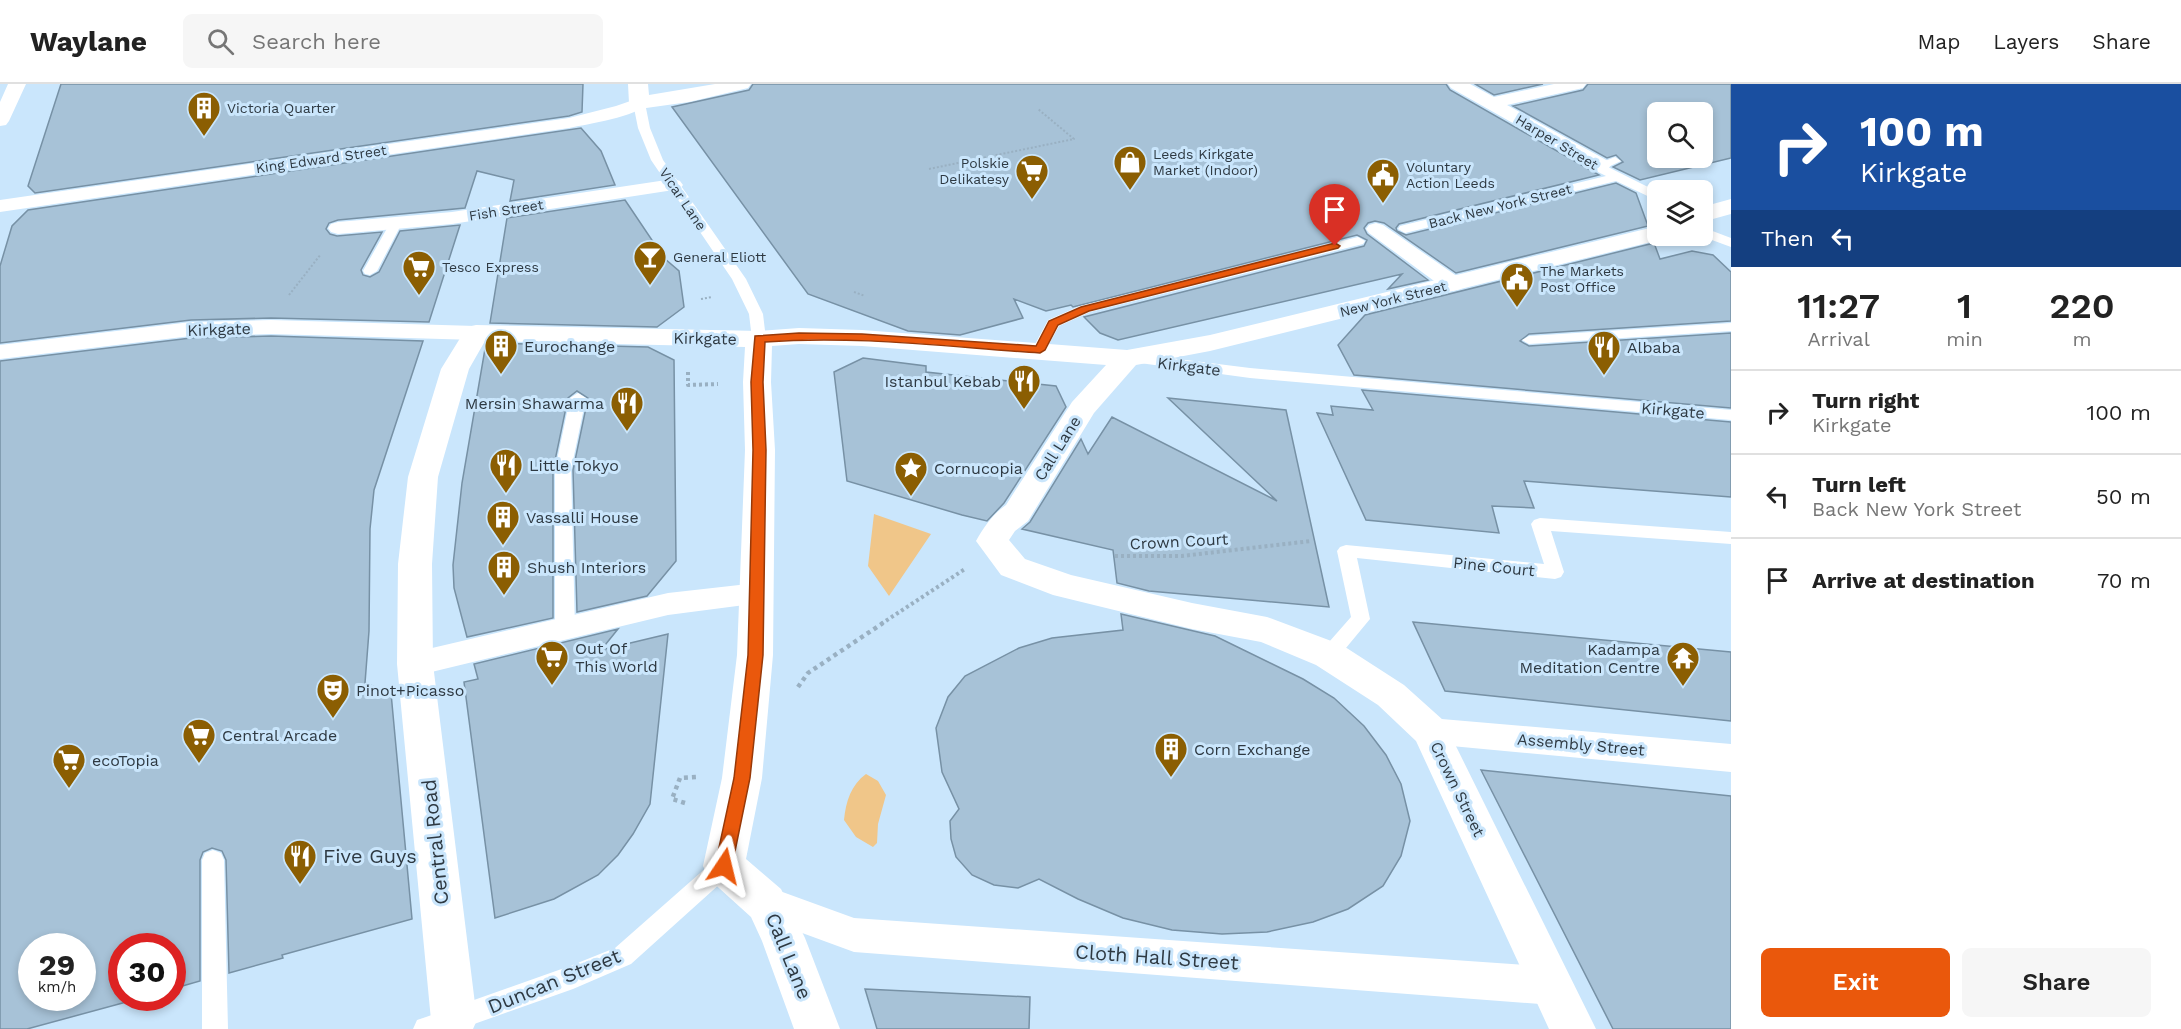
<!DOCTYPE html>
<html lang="en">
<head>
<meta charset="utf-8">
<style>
	:root { --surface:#fff; --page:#f6f6f6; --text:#222; --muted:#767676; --line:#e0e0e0; --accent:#ea580c }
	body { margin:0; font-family:"Work Sans",sans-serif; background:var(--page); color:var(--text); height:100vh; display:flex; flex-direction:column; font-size:22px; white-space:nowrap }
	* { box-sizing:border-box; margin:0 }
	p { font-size:20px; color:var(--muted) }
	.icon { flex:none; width:33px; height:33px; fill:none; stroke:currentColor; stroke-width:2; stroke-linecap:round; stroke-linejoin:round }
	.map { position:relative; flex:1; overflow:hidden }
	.details { display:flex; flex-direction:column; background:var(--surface); width:450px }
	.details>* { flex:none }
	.guide { background:#1a4fa0; color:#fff; overflow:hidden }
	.fabs { position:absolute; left:1647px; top:18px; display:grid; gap:12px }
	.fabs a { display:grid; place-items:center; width:66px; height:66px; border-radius:9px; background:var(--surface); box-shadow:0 3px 9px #0003; font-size:30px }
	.speed { position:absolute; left:18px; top:849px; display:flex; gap:12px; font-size:30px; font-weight:700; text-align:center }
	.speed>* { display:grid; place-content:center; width:78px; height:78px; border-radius:50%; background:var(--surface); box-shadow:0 3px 9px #0003; line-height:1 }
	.speed small { font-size:15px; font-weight:400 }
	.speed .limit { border:9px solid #d22; background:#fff; color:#111 }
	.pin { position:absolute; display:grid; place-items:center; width:51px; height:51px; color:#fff; margin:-62px -26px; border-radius:50% 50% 50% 0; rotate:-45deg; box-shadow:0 0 6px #0007 }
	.pin .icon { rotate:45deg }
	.me { position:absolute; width:66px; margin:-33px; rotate:10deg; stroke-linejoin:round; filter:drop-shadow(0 0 4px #0008) }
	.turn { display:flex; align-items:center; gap:21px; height:126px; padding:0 30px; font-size:27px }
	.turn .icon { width:78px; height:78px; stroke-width:2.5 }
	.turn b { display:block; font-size:42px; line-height:51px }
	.then { display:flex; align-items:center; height:57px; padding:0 30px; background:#0003; gap:12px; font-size:22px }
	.eta { display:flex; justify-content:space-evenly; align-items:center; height:102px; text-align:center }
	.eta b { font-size:36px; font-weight:600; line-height:42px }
	.cta { display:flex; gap:12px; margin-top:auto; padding:12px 30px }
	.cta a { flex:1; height:69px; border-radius:9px; background:var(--accent); color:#fff; font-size:24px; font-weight:600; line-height:69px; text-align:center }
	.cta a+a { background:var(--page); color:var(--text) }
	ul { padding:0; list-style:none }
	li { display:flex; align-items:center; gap:18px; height:84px; padding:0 30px; border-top:2px solid var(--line) }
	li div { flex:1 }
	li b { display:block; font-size:22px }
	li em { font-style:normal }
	header { display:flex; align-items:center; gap:36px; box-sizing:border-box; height:84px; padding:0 30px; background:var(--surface); border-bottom:2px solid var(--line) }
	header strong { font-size:28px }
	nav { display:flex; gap:33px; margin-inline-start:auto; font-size:21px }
	.search { width:420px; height:54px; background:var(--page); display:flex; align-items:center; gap:15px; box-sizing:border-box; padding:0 21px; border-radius:9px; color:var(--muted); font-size:22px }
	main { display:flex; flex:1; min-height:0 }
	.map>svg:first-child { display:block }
	.green { fill:#f0c689 }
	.building { fill:#a7c2d7; stroke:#7791a5; stroke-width:1.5; fill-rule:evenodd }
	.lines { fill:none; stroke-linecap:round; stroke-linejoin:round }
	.path-far2 { stroke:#99b0c2; stroke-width:2; stroke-dasharray:2 2; stroke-linecap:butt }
	.path-far1 { stroke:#99b0c2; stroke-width:4; stroke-dasharray:3 3; stroke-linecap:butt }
	.path { stroke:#99b0c2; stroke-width:4.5; stroke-dasharray:4 4; stroke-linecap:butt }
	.service { fill:#fff; fill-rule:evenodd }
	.pedestrian { fill:#fff; fill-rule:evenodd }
	.minor { fill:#fff; fill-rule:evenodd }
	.route { fill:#ea580c; stroke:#983908; stroke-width:1.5 }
	.labels { text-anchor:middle; stroke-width:6; stroke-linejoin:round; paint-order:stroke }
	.far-poi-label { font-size:14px; fill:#2e3942; stroke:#cae6fc; text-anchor:start }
	.far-street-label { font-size:14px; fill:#2e3942; stroke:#cae6fc }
	.street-label { font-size:16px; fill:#2e3942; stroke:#cae6fc }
	.poi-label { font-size:16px; fill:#2e3942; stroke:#cae6fc; text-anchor:start }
	.near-street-label { font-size:20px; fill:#2e3942; stroke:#cae6fc }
	.near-poi-label { font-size:20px; fill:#2e3942; stroke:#cae6fc; text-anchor:start }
</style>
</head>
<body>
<header>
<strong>Waylane</strong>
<div class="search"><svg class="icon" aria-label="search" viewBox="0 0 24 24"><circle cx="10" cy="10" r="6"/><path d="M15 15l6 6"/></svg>Search here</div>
<nav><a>Map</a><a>Layers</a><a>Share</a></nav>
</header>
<main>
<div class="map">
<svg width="1731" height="945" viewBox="0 0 1731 945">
	<rect width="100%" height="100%" fill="#cae6fc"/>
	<path class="green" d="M874,430l57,20 -42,62 -21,-30z
		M866,690l12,7 8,14 -8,29 -1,19 -4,4 -17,-10 -12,-17c2,-19 7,-35 22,-46z"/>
	<path class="building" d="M61,0h522l-1,28 -13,4 -534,77 -7,-7z
		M753,0h693l4,6 149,85 -200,49 -3,4 1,3 9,4 210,-52 20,10 12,33 -192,47 -72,-50 -9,-2 -7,2 -4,5 3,6 61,46 -40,9 14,-15 -284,66 -18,-7 -16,-16 280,-71 3,-6 -10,-5 -284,72 -2,-2 -25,6 -32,-12 9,19 -63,17 -52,-4 -100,-37 -136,-187 77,-17z
		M1475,0h68l-49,11z
		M1588,0h143v74l-91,22 -27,-13 10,-5 -7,-7 -9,3 -94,-52 70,-16zM1658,28h44v46h-44z
		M581,44l20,23 14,34 -105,16 4,-21 -37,-9 -12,37 -127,12 -9,3 -3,6 4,5 7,2 45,-4 -21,38 2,5 7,2 9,-5 21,-41 60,-6 -31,97 -158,-4 -80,2 -191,23v-77l12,-40 16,-16z
		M625,116l39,58 15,13 5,36 -27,20 -167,-4 17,-105z
		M1654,159l6,16 32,-8 21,4 18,17v49l-202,13 -9,7 9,5 202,-13v75l-377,-33 -16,-30 27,-30z
		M271,252l152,5 -49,149 -4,39 -1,102 -4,52 26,10 21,226 -130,36 1,3 -54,15 -3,-113 -4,-9 -10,-3 -9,4 -3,8v121l-28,8v-43h-50v52h19l-114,31h-27v-668l191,-23zM32,862h50v52h-50z
		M486,259l162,4 26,13 2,201 -29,35 -70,16 -4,-142 15,-72 -11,-7 -9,7 -15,72v148l-86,19 -13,-49 -1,-23 9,-82z
		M863,274l63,8v6l130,14 10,21 -62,96 -17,18 -25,-6 -115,-34 -13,-109z
		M1362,306l369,32v75l-207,-16 10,27 -42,-2 7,27 -133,-13 -49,-107 16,2 -2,-9 42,4z
		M1168,314l118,12 43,197 -180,-16 -32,-8 -4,-33 -91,-21 8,-7 51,-83 7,15 24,-37 165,84z
		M1121,530l94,22 88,43 31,19 30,28 22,29 15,29 9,37 -9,35 -18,30 -35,23 -35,13 -46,10 -45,2 -50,-4 -49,-12 -45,-19 -39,-20 -21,9 -24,-3 -22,-10 -16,-18 -5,-18 -1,-18 9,-12 -17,-37 -6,-44 12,-31 17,-21 54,-28 33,-10 71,-8z
		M1413,538l318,30v69l-286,-30z
		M618,545l-17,21 67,-16 -18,170 -17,30 -15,21 -20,20 -44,24 -59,19 -31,-236 14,-3 -4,-15z
		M1481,686l250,26v233h-118z
		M865,905l165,8 -1,32h-152z"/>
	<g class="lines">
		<path class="path-far2" d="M929,85l145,-30 -36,-30
			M854,208l11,4
			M289,211l32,-41
			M701,215l11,-2"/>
		<path class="path-far1" d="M688,288v13l30,-1
			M1115,472h67l129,-15
			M881,540l84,-55"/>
		<path class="path" d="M798,603l10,-14 75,-50
			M685,719l-13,-4 8,-21 17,-1"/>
		<path class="service" d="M639,16l6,3 5,25 13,32 83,119 17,35 3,25 -2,3 -5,1 -7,-4 -3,-25 -17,-35 -81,-119 -13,-32 -5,-25z
			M1615,73l6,4 -13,6 50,25v9l-42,-20 -211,52 -7,-4 2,-3 206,-50 -8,-4 -3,-7z
			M396,135l6,4 -25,48 -7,4 -5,-1 -2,-3 27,-48z
			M1702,143l29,11v9l-30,-11z
			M1358,153l7,4 -2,3 -273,68 -31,14 -15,27h-10l-2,-3 16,-30 32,-14z
			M1731,239v8l-202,13 -7,-4 7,-4z
			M1130,269l120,15 481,42v10l-481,-42 -125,-17 -3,-3z
			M578,309l8,5 -15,72 4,158 -3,5 -7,2 -7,-2 -3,-5v-158l15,-72z
			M1540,434l191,14v12l-180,-13 13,41 -3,5 -6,2 -198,-21 13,61 -34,41 -7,2 -7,-2 -3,-5 3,-5 29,-33 -14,-66 3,-4 6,-2 198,19 -13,-40 3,-4z
			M213,766l8,3 3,7 4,169h-26v-169l3,-7z
			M724,772l8,3 3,7 -3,7 -101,91 -58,25 -113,40h-47l4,-9 9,-3 144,-51 45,-18 101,-89z"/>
		<path class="pedestrian" d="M8,0h18l-17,37 -3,4 -6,1v-24z
			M1448,0h22l24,13 60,-13h32l-3,4 -76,17 101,56 3,4 -3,4h-14l-143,-81z
			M639,14l6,1 3,4c-11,14 -61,21 -79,25l-569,84v-12l569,-82 47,-12z
			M673,95l7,2 3,4 -3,4 -228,35 -114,10 -7,-2 -3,-4 3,-4 7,-2 114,-10z
			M1376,139l7,2 78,54 3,5 -3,5 -8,2 -8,-2 -76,-56 -3,-4 3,-4z
			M271,236l205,6 8,2 4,5 -4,5 -8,2 -205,-6 -80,2 -191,23v-14l191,-23z
			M757,499l10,3 5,8 -5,8 -99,13 -253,61 -11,-4 -5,-8 5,-8 11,-4 253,-59z
			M1430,634l301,26v28l-301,-28 -12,-4 -4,-9 4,-9z
			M766,802l88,32 699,49 14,6 5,13 -5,13 -14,6 -699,-53 -101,-37 -5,-12 5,-12z"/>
		<path class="minor" d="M628,0h20l1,11 66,-11h36l-3,4 -59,14 -50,7 -7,-2 -3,-4z
			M1731,115v15l-29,8v-15z
			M1658,142v10h10l-1,2 -457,113 -74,14 -42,48 -66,108 -13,10 -6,9 16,19 46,16 121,28 75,14 75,28 62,40 39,35 153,309h-47l-133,-288 -38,-36 -62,-40 -55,-23 -69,-13 -139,-34 -52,-20 -25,-34c8,-14 16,-26 30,-36l66,-103 34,-37 -244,-19 -63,-2 -27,2 -1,36 4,68 -2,205 -11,123 -16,81 35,30 24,49 35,91h-46l-32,-88 -11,-24 -42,-38 -6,-13 19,-88 15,-123 8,-205 -2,-68 2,-35 -260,-6 -16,28 -31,108 -6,87 1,100 44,356 -4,9h-38l-4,-9 -34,-356 1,-100 10,-87 33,-108 26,-42 9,-2 283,6 40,-3 63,2 265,20 83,-15z"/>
	</g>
	<path class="route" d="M1335,159l5,3 -2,2 -249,63 -31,14 -13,25 -5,3c-92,-6 -184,-18 -275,-11l-2,40 3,68 -3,205 -13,123 -18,88 -2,5 -6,2 -6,-2 -3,-5 19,-88 14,-123 5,-205 -2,-68 4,-46 44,-3 63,1 174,12 13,-25 32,-14z"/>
	<defs>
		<symbol id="building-pin" viewBox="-11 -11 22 30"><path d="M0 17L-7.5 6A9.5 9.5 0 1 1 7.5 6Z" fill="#8b5e02" stroke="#cae6fc"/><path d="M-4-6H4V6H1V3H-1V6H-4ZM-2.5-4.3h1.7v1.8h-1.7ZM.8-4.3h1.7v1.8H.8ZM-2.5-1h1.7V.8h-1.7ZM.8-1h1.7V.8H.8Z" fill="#fff"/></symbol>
		<symbol id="shop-pin" viewBox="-11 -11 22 30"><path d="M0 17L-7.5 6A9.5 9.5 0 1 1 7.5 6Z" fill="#8b5e02" stroke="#cae6fc"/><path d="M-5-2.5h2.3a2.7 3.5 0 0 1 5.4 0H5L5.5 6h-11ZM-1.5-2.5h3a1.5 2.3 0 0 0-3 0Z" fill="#fff"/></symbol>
		<symbol id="supermarket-pin" viewBox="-11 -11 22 30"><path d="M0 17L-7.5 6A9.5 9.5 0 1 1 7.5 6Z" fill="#8b5e02" stroke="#cae6fc"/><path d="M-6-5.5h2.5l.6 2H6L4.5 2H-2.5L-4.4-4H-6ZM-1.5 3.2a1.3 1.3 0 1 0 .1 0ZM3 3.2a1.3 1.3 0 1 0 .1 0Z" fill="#fff"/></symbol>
		<symbol id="civic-pin" viewBox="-11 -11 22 30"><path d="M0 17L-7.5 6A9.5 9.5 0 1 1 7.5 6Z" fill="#8b5e02" stroke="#cae6fc"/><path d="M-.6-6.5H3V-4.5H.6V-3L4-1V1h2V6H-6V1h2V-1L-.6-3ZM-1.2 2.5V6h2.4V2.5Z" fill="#fff"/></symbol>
		<symbol id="bar-pin" viewBox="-11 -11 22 30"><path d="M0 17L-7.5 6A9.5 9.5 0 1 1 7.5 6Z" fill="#8b5e02" stroke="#cae6fc"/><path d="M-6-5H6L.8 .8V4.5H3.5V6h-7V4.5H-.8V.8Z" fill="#fff"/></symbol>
		<symbol id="restaurant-pin" viewBox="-11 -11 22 30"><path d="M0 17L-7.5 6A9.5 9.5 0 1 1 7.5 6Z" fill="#8b5e02" stroke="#cae6fc"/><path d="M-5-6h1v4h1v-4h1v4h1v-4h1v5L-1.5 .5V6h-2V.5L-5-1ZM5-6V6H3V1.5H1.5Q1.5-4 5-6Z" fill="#fff"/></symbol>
		<symbol id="sight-pin" viewBox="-11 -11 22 30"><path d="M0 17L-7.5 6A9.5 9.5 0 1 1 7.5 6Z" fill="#8b5e02" stroke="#cae6fc"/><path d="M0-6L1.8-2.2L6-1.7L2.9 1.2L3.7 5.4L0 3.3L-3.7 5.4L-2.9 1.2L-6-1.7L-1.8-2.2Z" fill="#fff"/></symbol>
		<symbol id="temple-pin" viewBox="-11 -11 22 30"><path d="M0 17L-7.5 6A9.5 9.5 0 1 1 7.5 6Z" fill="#8b5e02" stroke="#cae6fc"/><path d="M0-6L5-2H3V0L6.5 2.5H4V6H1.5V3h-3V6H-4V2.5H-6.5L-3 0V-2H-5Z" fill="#fff"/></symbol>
		<symbol id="theatre-pin" viewBox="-11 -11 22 30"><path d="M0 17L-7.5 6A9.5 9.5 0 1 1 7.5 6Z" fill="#8b5e02" stroke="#cae6fc"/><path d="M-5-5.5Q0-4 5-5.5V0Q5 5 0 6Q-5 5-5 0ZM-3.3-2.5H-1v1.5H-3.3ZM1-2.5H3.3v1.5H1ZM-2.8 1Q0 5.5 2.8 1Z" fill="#fff"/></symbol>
	</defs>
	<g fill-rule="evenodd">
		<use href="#building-pin" x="185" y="5" width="38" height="52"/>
		<use href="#shop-pin" x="1111" y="59" width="38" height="52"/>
		<use href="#supermarket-pin" x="1013" y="68" width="38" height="52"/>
		<use href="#civic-pin" x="1364" y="72" width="38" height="52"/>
		<use href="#bar-pin" x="631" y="154" width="38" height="52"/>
		<use href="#supermarket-pin" x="400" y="164" width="38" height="52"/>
		<use href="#civic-pin" x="1498" y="176" width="38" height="52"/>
		<use href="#building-pin" x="482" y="243" width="38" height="52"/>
		<use href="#restaurant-pin" x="1585" y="244" width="38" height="52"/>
		<use href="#restaurant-pin" x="1005" y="278" width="38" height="52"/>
		<use href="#restaurant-pin" x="608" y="300" width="38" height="52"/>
		<use href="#restaurant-pin" x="487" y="362" width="38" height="52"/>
		<use href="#sight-pin" x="892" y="365" width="38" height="52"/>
		<use href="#building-pin" x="484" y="414" width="38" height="52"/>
		<use href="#building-pin" x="485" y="464" width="38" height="52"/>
		<use href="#supermarket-pin" x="533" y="554" width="38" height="52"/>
		<use href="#temple-pin" x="1664" y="555" width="38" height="52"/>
		<use href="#theatre-pin" x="314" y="587" width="38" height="52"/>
		<use href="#supermarket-pin" x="180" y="632" width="38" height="52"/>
		<use href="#building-pin" x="1152" y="646" width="38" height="52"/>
		<use href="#supermarket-pin" x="50" y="657" width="38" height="52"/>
		<use href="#restaurant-pin" x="281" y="753" width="38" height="52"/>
	</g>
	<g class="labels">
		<g class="far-poi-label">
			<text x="227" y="29">Victoria Quarter</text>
			<text x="1153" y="75">Leeds Kirkgate<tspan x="1153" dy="16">Market (Indoor)</tspan></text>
			<text x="1009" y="84" text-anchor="end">Polskie<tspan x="1009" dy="16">Delikatesy</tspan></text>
			<text x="1406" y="88">Voluntary<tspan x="1406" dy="16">Action Leeds</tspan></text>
			<text x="673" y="178">General Eliott</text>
			<text x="442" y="188">Tesco Express</text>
			<text x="1540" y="192">The Markets<tspan x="1540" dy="16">Post Office</tspan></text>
		</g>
		<g class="far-street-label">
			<text transform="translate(1557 58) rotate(31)" y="5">Harper Street</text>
			<text transform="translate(321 75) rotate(-8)" y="5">King Edward Street</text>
			<text transform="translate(683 115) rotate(56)" y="5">Vicar Lane</text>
			<text transform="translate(1500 122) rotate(-14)" y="5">Back New York Street</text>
			<text transform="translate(506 126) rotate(-9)" y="5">Fish Street</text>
			<text transform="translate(1393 215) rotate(-14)" y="5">New York Street</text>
		</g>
		<g class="street-label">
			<text transform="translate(219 245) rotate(-2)" y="6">Kirkgate</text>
			<text transform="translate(705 254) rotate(1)" y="6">Kirkgate</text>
			<text transform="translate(1189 282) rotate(7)" y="6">Kirkgate</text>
			<text transform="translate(1673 326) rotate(5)" y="6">Kirkgate</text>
			<text transform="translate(1057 364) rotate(-58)" y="6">Call Lane</text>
			<text transform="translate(1179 457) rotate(-3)" y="6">Crown Court</text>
			<text transform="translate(1494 482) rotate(6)" y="6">Pine Court</text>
			<text transform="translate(1581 660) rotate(5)" y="6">Assembly Street</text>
			<text transform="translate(1458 705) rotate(64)" y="6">Crown Street</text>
		</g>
		<g class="poi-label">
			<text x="524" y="268">Eurochange</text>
			<text x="1627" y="269">Albaba</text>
			<text x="1001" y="303" text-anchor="end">Istanbul Kebab</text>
			<text x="604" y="325" text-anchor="end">Mersin Shawarma</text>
			<text x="529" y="387">Little Tokyo</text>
			<text x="934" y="390">Cornucopia</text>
			<text x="526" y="439">Vassalli House</text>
			<text x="527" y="489">Shush Interiors</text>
			<text x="575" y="570">Out Of<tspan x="575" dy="18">This World</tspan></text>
			<text x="1660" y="571" text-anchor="end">Kadampa<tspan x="1660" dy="18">Meditation Centre</tspan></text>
			<text x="356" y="612">Pinot+Picasso</text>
			<text x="222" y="657">Central Arcade</text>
			<text x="1194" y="671">Corn Exchange</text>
			<text x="92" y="682">ecoTopia</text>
		</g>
		<g class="near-street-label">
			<text transform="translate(435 758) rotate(-96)" y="7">Central Road</text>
			<text transform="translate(789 872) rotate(68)" y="7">Call Lane</text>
			<text transform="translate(1157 873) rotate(4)" y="7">Cloth Hall Street</text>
			<text transform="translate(554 897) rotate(-22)" y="7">Duncan Street</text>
		</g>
		<g class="near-poi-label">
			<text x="323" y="779">Five Guys</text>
		</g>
	</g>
</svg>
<div class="fabs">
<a><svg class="icon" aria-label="search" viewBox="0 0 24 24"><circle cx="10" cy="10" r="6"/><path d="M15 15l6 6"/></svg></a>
<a><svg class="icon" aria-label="layers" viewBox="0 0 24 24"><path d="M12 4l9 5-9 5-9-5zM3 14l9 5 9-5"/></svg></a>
</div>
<div class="speed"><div>29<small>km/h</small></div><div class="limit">30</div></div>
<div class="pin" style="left:1335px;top:162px;background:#d93025"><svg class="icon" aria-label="arrive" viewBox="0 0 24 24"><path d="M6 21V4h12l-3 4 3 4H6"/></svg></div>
<svg class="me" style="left:724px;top:782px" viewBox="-20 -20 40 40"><path d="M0-17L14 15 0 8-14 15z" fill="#ea580c" stroke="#fff" stroke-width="4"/></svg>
</div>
<section class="details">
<div class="guide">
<div class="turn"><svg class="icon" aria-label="right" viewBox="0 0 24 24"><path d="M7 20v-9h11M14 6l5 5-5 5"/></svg><div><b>100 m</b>Kirkgate</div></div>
<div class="then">Then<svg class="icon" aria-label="left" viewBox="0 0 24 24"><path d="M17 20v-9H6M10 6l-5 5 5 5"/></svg></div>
</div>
<div class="eta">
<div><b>11:27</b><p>Arrival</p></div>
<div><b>1</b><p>min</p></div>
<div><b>220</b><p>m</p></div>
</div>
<ul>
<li><svg class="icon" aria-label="right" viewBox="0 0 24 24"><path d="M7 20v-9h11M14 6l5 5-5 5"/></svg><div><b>Turn right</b><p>Kirkgate</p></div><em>100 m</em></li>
<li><svg class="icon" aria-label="left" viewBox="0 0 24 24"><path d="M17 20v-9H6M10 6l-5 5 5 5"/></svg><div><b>Turn left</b><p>Back New York Street</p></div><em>50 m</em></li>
<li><svg class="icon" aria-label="arrive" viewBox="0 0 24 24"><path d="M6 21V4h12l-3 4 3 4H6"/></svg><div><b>Arrive at destination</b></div><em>70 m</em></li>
</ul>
<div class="cta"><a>Exit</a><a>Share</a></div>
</section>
</main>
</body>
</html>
